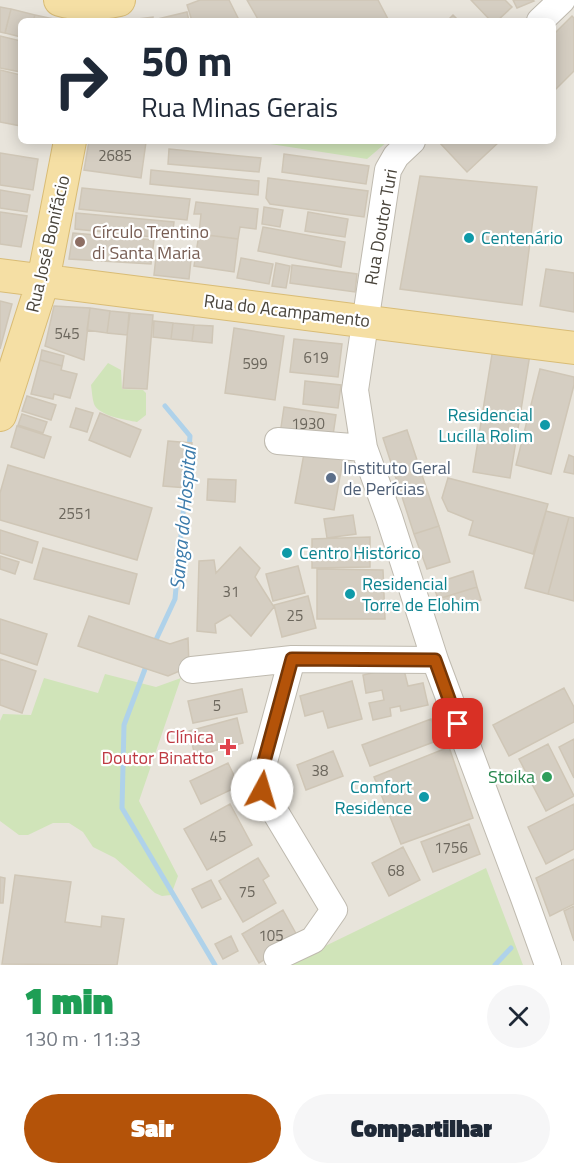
<!DOCTYPE html>
<html lang="pt">
<head>
<meta charset="utf-8">
<style>
	:root { --surface:#fff; --page:#f6f6f7; --text:#1f2937; --muted:#747a83; --accent:#b45309 }
	body { margin:0; font-family:"Titillium Web",sans-serif; background:var(--page); color:var(--text); height:100vh; display:flex; flex-direction:column; font-size:22px; white-space:nowrap }
	* { box-sizing:border-box; margin:0 }
	p { font-size:20px; color:var(--muted) }
	.icon { flex:none; width:33px; height:33px; fill:none; stroke:currentColor; stroke-width:2; stroke-linecap:round; stroke-linejoin:round }
	.map { position:relative; height:965px; overflow:hidden }
	.sheet { display:flex; flex-direction:column; background:var(--surface); flex:1 }
	.sheet>* { flex:none }
	.banner { position:absolute; left:18px; top:18px; width:538px; height:126px; border-radius:9px; box-shadow:0 3px 15px #0003; background:#fff; color:var(--text); overflow:hidden }
	.pin { position:absolute; display:grid; place-items:center; width:51px; height:51px; color:#fff; margin:-26px; border-radius:12px; box-shadow:0 3px 9px #0006 }
	.me { position:absolute; width:66px; margin:-33px; rotate:6deg; stroke-linejoin:round; filter:drop-shadow(0 0 4px #0008) }
	.turn { display:flex; align-items:center; gap:21px; height:126px; padding:0 24px; font-size:27px }
	.turn .icon { width:78px; height:78px; stroke-width:2.5 }
	.turn b { display:block; font-size:42px; line-height:51px }
	.round { display:grid; place-items:center; flex:none; width:63px; height:63px; border-radius:32px; background:var(--page) }
	.summary { display:flex; align-items:center; justify-content:space-between; height:102px; padding:0 24px }
	h1 { font-size:36px; font-weight:800; line-height:45px; color:#1e9e55 }
	.action { display:flex; gap:12px; margin-top:auto; padding:12px 24px }
	.action a { flex:1; height:69px; border-radius:36px; background:var(--accent); color:#fff; font-size:24px; font-weight:800; line-height:69px; text-align:center }
	.action a+a { background:var(--page); color:var(--text) }
	.map>svg:first-child { display:block }
	.residential { fill:#e8e4db; fill-rule:evenodd }
	.green { fill:#d0e4b9 }
	.lines { fill:none; stroke-linecap:round; stroke-linejoin:round }
	.stream { stroke:#afd2ea; stroke-width:5 }
	.building { fill:#d5cec2; stroke:#cfc6b6; stroke-width:1.5 }
	.minor-casing { stroke:#bfbaaf; stroke-width:28 }
	.major-casing { stroke:#d9bc75; stroke-width:34 }
	.minor { stroke:#fff; stroke-width:26 }
	.major { stroke:#f5dfa4; stroke-width:32 }
	.route-casing { stroke:#753606; stroke-width:15 }
	.route { stroke:#b45309; stroke-width:10 }
	.culture-dot { fill:#0f9aa8; stroke:#fff; stroke-width:2 }
	.education-dot { fill:#8d6e63; stroke:#fff; stroke-width:2 }
	.service-dot { fill:#5c6f8a; stroke:#fff; stroke-width:2 }
	.health-dot { fill:#e0444e; stroke:#fff; stroke-width:2 }
	.leisure-dot { fill:#2e9e5b; stroke:#fff; stroke-width:2 }
	.labels { text-anchor:middle; stroke-width:4.5; stroke-linejoin:round; paint-order:stroke }
	.number-label { font-size:15px; fill:#6b665c }
	.street-label { font-size:18px; fill:#48433a; stroke:#fff }
	.education-label { font-size:18px; fill:#785e54; stroke:#fff; text-anchor:start }
	.culture-label { font-size:18px; fill:#0d838f; stroke:#fff; text-anchor:start }
	.service-label { font-size:18px; fill:#4e5e75; stroke:#fff; text-anchor:start }
	.health-label { font-size:18px; fill:#be3a42; stroke:#fff; text-anchor:end }
	.leisure-label { font-size:18px; fill:#27864d; stroke:#fff; text-anchor:end }
	.water-label { font-size:20px; font-style:italic; fill:#3c7bab; stroke:#fff }
</style>
</head>
<body>
<div class="map">
<svg width="574" height="965" viewBox="0 0 574 965">
	<rect width="100%" height="100%" fill="#f4f2ec"/>
	<path class="residential" d="M0,0h574v965h-574zM21,21h533v120h-533z"/>
	<path class="green" d="M250,141h138l-21,18z
		M108,363l13,7 1,19 21,1 3,3v22l-9,7c-11,-2 -38,-6 -43,-18 -2,-6 -2,-13 -3,-19z
		M105,674l51,13 25,-9 -42,123 39,75 -7,19 -9,1 -7,-3 -40,-35 -22,-11 -10,-15 -14,-9h-16l-25,12h-9l-19,-14v-100l3,-7 28,1 13,-37 54,15z
		M486,868l37,97h-237z"/>
	<g class="lines">
		<path class="stream" d="M165,406l25,30 -1,13
			M154,644l21,-45 11,-117
			M148,661l-24,64 -2,83 93,157
			M495,965l16,-17"/>
	</g>
	<path class="building" d="M200,0h29l10,20 -4,1h-43l-5,-16z
		M247,0h131l11,21h-130z
		M471,0h34l7,7 -15,14h-6z
		M513,0h20l1,1 -17,7z
		M0,7l11,2 -6,24 -5,-1z
		M11,9l24,6 -2,6h-12v16l-16,-4z
		M187,12l2,9h-36v-1z
		M35,15l28,6h-30z
		M453,15l6,6h-12z
		M572,16l2,2v53l-20,20v-57z
		M153,17v4h-32z
		M0,36l21,5v31l-21,-4z
		M0,70l21,5v51l-21,-4z
		M89,141l57,1 -5,36 -57,-8z
		M440,141h60l-33,31 -28,-30z
		M169,149l92,9 -2,14 -91,-8z
		M0,153l38,6 -5,31 -33,-5z
		M284,154l85,12 -3,18 -84,-12z
		M151,170l108,11 -1,14 -108,-11z
		M420,176l117,11 -15,118 -122,-16z
		M268,178l100,13 -4,26 -94,-13 -4,-6z
		M82,188l108,11 -3,21 -108,-11z
		M0,190l30,5 -3,17 -27,-4z
		M196,202l62,7 -2,20 -16,-2 -2,12 -39,-5 2,-20h-7z
		M264,207l19,3 -3,17 -18,-3z
		M0,212l27,4 -6,31 -21,-3z
		M308,212l40,7 -3,18 -40,-6z
		M76,213l98,9 -2,17 -97,-10z
		M263,227l82,15 -4,25 -83,-16z
		M73,233l81,7 -3,24 -82,-5z
		M199,234l39,5 -4,33 -40,-6z
		M157,247l35,3 -3,29 -35,-4z
		M241,258l32,6 -4,20 -32,-6z
		M276,263l14,3 -4,22 -14,-2z
		M292,265l65,9 -2,18 -65,-9z
		M546,269l28,4v39l-34,-6z
		M0,301l12,3 -12,45z
		M54,306l36,2 -6,52 -39,-14z
		M90,308l20,3 -3,22 -20,-3z
		M110,311l20,2 -3,22 -20,-2z
		M129,313l24,2 -6,74 -24,-1z
		M154,321l19,2 -2,16 -18,-2z
		M173,323l21,2 -2,16 -21,-2z
		M194,325l19,1 -1,17 -20,-2z
		M234,328l50,8 -9,64 -50,-7z
		M294,339l48,5 -4,33 -48,-5z
		M493,348l37,6 -20,124 -37,-6z
		M42,350l22,6 -2,10 -22,-6z
		M40,360l22,6 -1,4 16,4 -7,24 -16,-4 -1,5 -22,-5z
		M540,369l34,8v8l-23,89 -35,-9z
		M305,381l36,4 -3,23 -35,-4z
		M27,396l29,9 -5,15 -29,-9z
		M284,407l52,8 -4,27 -52,-8z
		M76,408l17,5 -6,19 -17,-5z
		M100,413l41,17 -11,27 -41,-17z
		M22,414l25,8 -4,11 -25,-8z
		M17,426l34,11 -7,21 -33,-11z
		M407,430l32,96 -25,8 -31,-96z
		M168,441l24,2 -5,45 -24,-2z
		M305,448l39,6 -10,56 -39,-7z
		M569,455l5,2v17l-10,-2z
		M8,465l144,43 -15,52 -137,-40v-27z
		M448,478l100,26 -15,50 -64,-19 4,-14 -25,-10 -6,-13z
		M208,479l28,1 -1,22 -28,-2z
		M546,511l23,6 -21,77 -23,-6z
		M353,515l3,19 -29,4 -3,-19z
		M569,517l5,1v83l-26,-7z
		M439,526l11,36 -23,7 -13,-35z
		M0,530l38,12 -6,21 -32,-10z
		M370,537v30l-58,1v-29z
		M240,547l20,21 -5,9 19,30 -23,29 -21,-21 -15,9 1,9 -19,-2 2,-70 15,-1 2,13z
		M43,548l94,26 -8,30 -95,-25z
		M0,556l19,6 -4,12 -15,-5z
		M298,566l7,27 -32,8 -7,-27z
		M317,569l66,1 2,49h-68z
		M473,571l4,16 -39,12 -5,-15z
		M477,587l4,13 -38,12 -5,-13z
		M308,596l8,32 -34,9 -8,-32z
		M89,616l81,28 18,-6 1,29 -21,9 -90,-30z
		M0,619l47,15 -10,31 -37,-12z
		M0,659l36,12 -14,42 -22,-8z
		M403,666l5,20 15,-3 5,22 -27,6 -1,-5 -10,2 1,8 -18,4 -4,-17 15,-3 -2,-10 -16,3 -3,-18z
		M352,681l10,38 -34,9 -5,-17 -18,5 -5,-20z
		M564,688l10,19v15l-65,34 -16,-31z
		M242,689l5,23 -54,11 -5,-22z
		M237,718l6,25 -48,13 -6,-25z
		M431,719l8,21 -69,26 -8,-21z
		M574,739v39l-15,-31z
		M548,744l26,52 -28,15 -27,-52z
		M449,747l24,71 -72,26 -27,-67z
		M333,751l10,25 -37,14 -9,-25z
		M228,763l11,23 -38,18 -11,-23z
		M230,804l22,41 -45,25 -23,-41z
		M574,804v45l-28,15 -18,-37z
		M469,824l11,30 -47,18 -12,-30z
		M403,847l17,33 -31,16 -17,-33z
		M258,858l11,18 -6,4 13,23 -33,19 -24,-41z
		M574,859v45l-24,12 -14,-38z
		M15,875l56,7 -6,40 36,5 1,-11 22,3 -7,46 -115,-1z
		M0,877l5,1 -2,25h-3z
		M211,880l10,19 -19,9 -10,-19z
		M574,906v35l-10,-30z
		M283,910l16,29 -40,24 -17,-29z
		M231,936l7,15 -15,8 -8,-15z"/>
	<g class="lines">
		<defs>
			<path id="minor" d="M540,21l22,-21
				M412,141l-16,15 -8,14 -33,220 9,58 25,69 46,143 89,238 24,67
				M278,441l86,7
				M192,670l100,-11 143,1
				M277,957l36,-17 21,-30 -72,-120v-21l30,-110"/>
			<path id="major" d="M60,0c20,6 39,4 59,0
				M0,275l574,73
				M0,415l43,-134 27,-140"/>
		</defs>
		<use href="#minor" class="minor-casing"/>
		<use href="#major" class="major-casing"/>
		<use href="#minor" class="minor"/>
		<use href="#major" class="major"/>
	</g>
	<g class="lines">
		<defs>
			<path id="route" d="M262,790v-21l30,-110 143,1 23,64"/>
		</defs>
		<use href="#route" class="route-casing"/>
		<use href="#route" class="route"/>
	</g>
	<g class="culture-dot">
		<circle cx="469" cy="238" r="6"/>
		<circle cx="545" cy="425" r="6"/>
		<circle cx="287" cy="553" r="6"/>
		<circle cx="350" cy="594" r="6"/>
		<circle cx="424" cy="797" r="6"/>
	</g>
	<circle class="education-dot" cx="80" cy="242" r="6"/>
	<circle class="service-dot" cx="331" cy="478" r="6"/>
	<path class="health-dot" d="M225 738h6v6h6v6h-6v6h-6v-6h-6v-6h6z"/>
	<circle class="leisure-dot" cx="547" cy="777" r="6"/>
	<g class="labels">
		<g class="number-label">
			<text x="115" y="161">2685</text>
			<text x="67" y="339">545</text>
			<text x="316" y="363">619</text>
			<text x="255" y="369">599</text>
			<text x="308" y="429">1930</text>
			<text x="75" y="519">2551</text>
			<text x="231" y="597">31</text>
			<text x="295" y="621">25</text>
			<text x="217" y="711">5</text>
			<text x="320" y="776">38</text>
			<text x="218" y="842">45</text>
			<text x="451" y="853">1756</text>
			<text x="396" y="876">68</text>
			<text x="247" y="897">75</text>
			<text x="271" y="941">105</text>
		</g>
		<g class="street-label">
			<text transform="translate(381 227) rotate(-80)" y="6">Rua Doutor Turi</text>
			<text transform="translate(48 244) rotate(-77)" y="6">Rua José Bonifácio</text>
			<text transform="translate(287 311) rotate(7)" y="6">Rua do Acampamento</text>
		</g>
		<g class="education-label">
			<text x="92" y="238">Círculo Trentino<tspan x="92" dy="21">di Santa Maria</tspan></text>
		</g>
		<g class="culture-label">
			<text x="481" y="244">Centenário</text>
			<text x="533" y="421" text-anchor="end">Residencial<tspan x="533" dy="21">Lucilla Rolim</tspan></text>
			<text x="299" y="559">Centro Histórico</text>
			<text x="362" y="590">Residencial<tspan x="362" dy="21">Torre de Elohim</tspan></text>
			<text x="412" y="793" text-anchor="end">Comfort<tspan x="412" dy="21">Residence</tspan></text>
		</g>
		<g class="service-label">
			<text x="343" y="474">Instituto Geral<tspan x="343" dy="21">de Perícias</tspan></text>
		</g>
		<g class="health-label">
			<text x="214" y="743">Clínica<tspan x="214" dy="21">Doutor Binatto</tspan></text>
		</g>
		<g class="leisure-label">
			<text x="535" y="783">Stoika</text>
		</g>
		<g class="water-label">
			<text transform="translate(183 518) rotate(-85)" y="7">Sanga do Hospital</text>
		</g>
	</g>
</svg>
<div class="pin" style="left:458px;top:724px;background:#d93025"><svg class="icon" aria-label="arrive" viewBox="0 0 24 24"><path d="M6 21V4h12l-3 4 3 4H6"/></svg></div>
<svg class="me" style="left:262px;top:790px" viewBox="-20 -20 40 40"><circle r="19" fill="#fff"/><path d="M0-13L10 11 0 6-10 11z" fill="#b45309"/></svg>
<div class="banner">
<div class="turn"><svg class="icon" aria-label="right" viewBox="0 0 24 24"><path d="M7 20v-9h11M14 6l5 5-5 5"/></svg><div><b>50 m</b>Rua Minas Gerais</div></div>
</div>
</div>
<section class="sheet">
<div class="summary"><div><h1>1 min</h1><p>130 m · 11:33</p></div><a class="round"><svg class="icon" aria-label="close" viewBox="0 0 24 24"><path d="M6 6l12 12M18 6L6 18"/></svg></a></div>
<div class="action"><a>Sair</a><a>Compartilhar</a></div>
</section>
</body>
</html>
